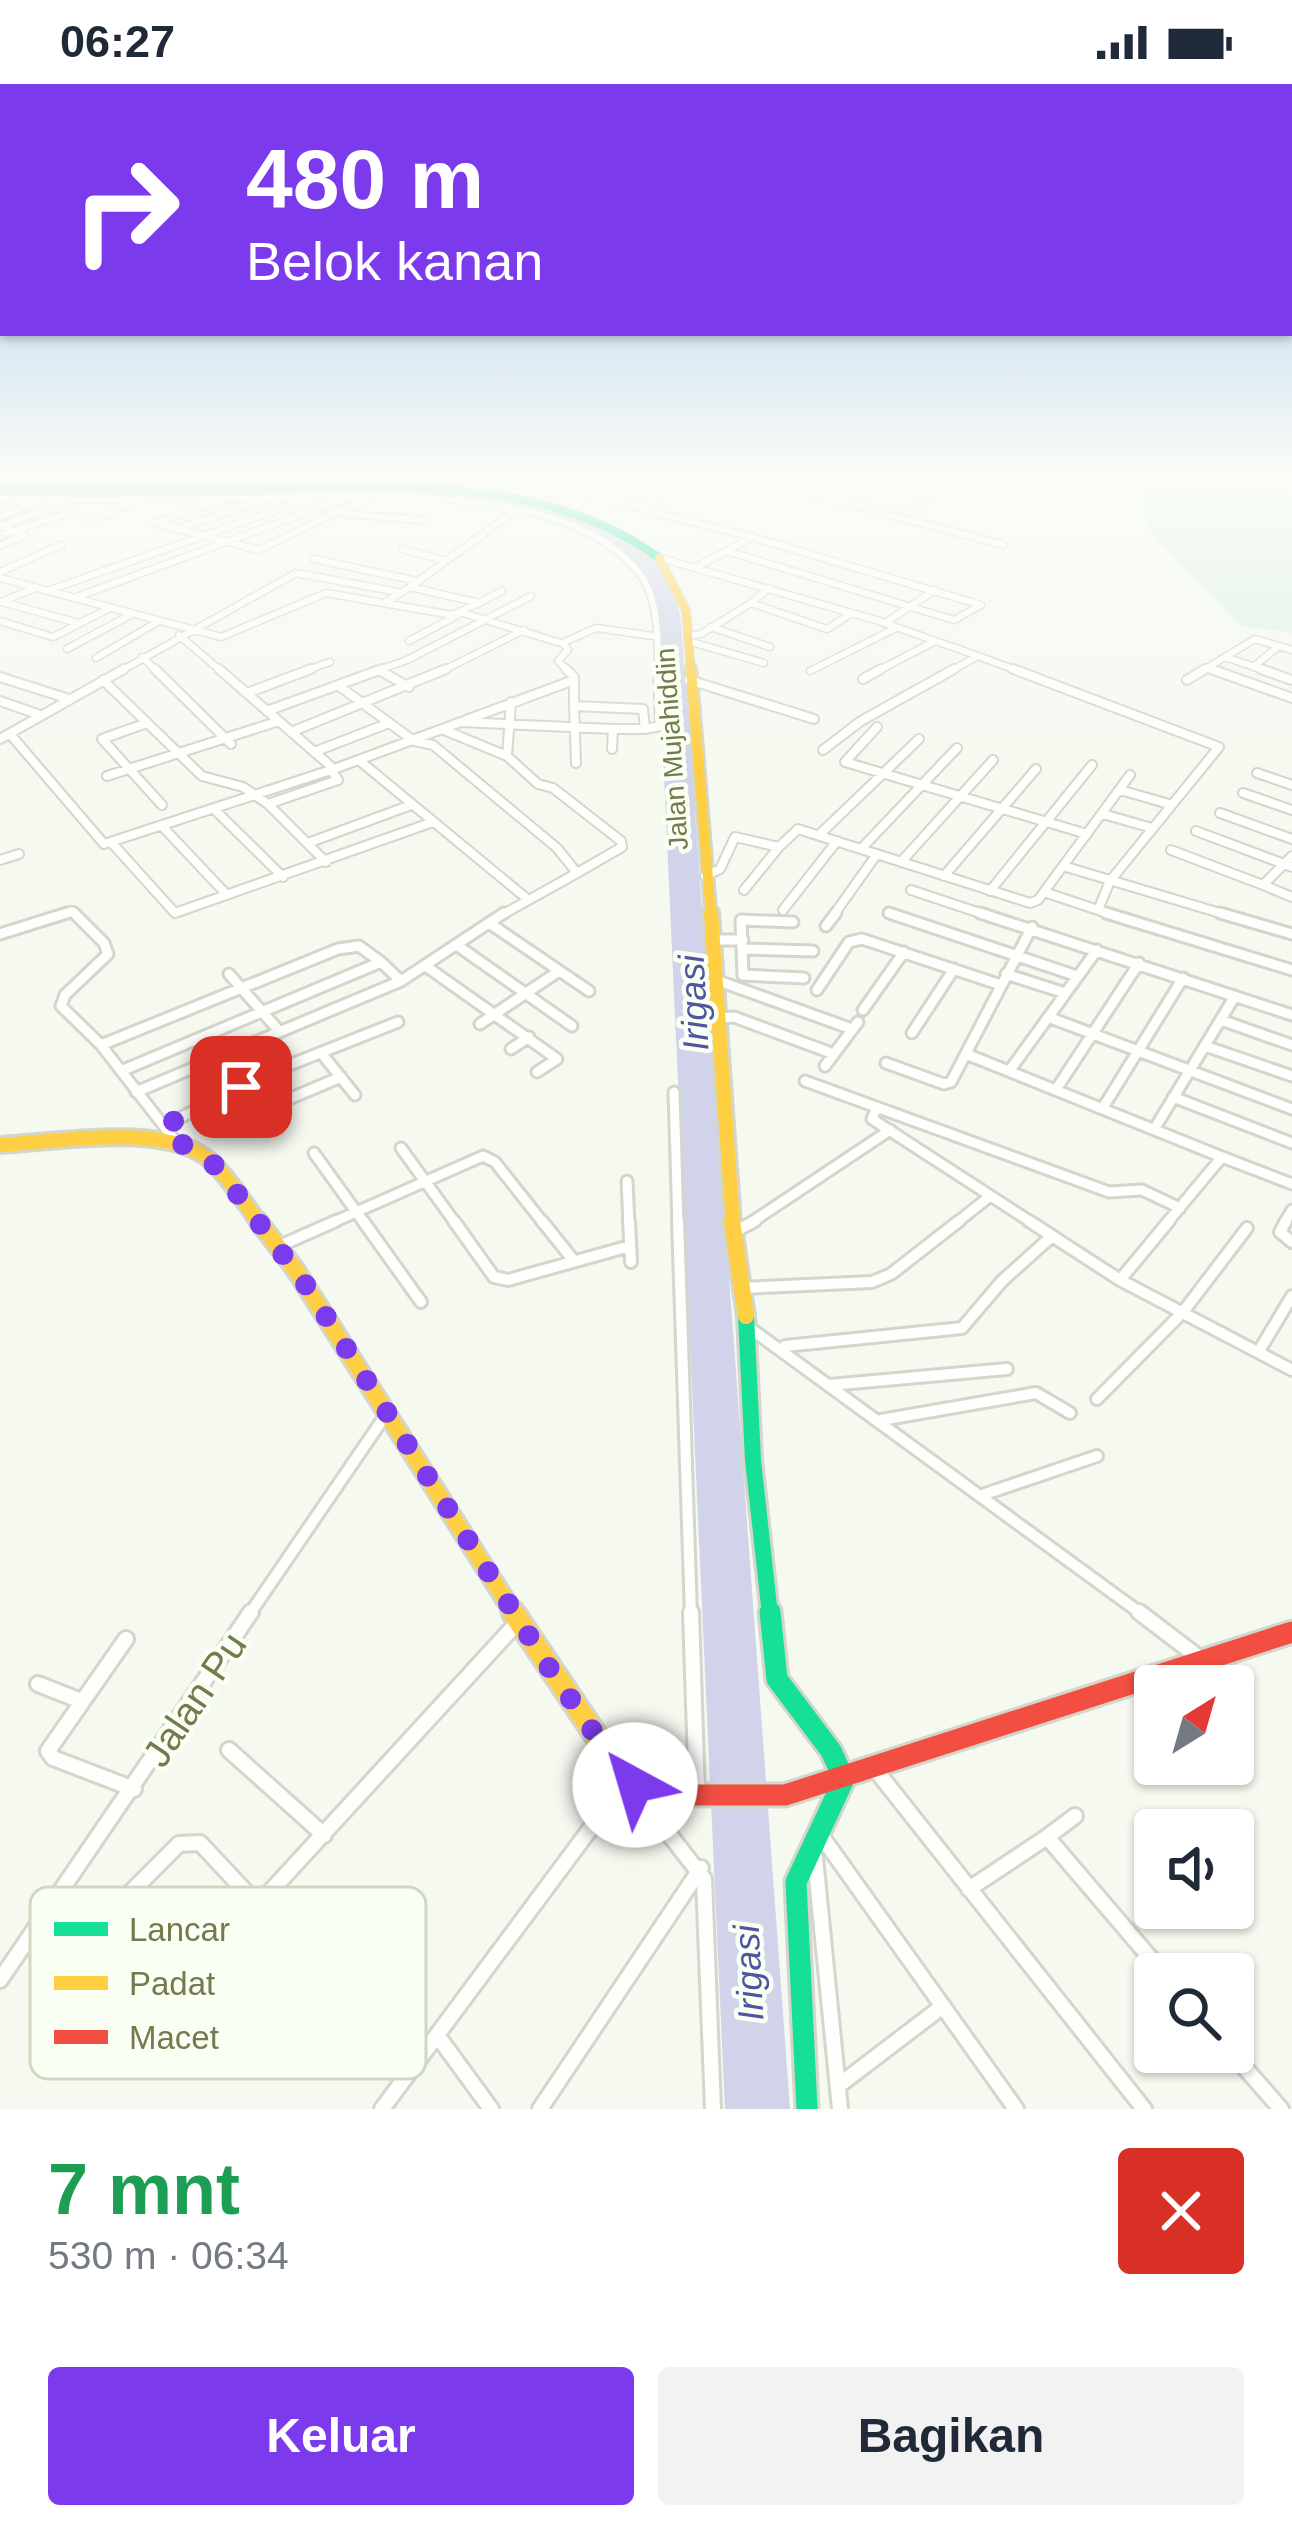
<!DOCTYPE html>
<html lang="id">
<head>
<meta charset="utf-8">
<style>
	:root { --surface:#fff; --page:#f2f2f3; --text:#1f2937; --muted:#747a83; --accent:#7c3aed }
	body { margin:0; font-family:Arial,sans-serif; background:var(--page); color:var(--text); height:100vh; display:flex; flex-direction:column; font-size:45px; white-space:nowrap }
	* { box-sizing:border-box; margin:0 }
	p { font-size:39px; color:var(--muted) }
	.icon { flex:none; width:66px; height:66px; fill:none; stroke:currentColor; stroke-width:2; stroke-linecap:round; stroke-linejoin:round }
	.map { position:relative; height:2025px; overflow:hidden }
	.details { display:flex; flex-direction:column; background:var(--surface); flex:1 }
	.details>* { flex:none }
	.hud { position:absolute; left:0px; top:0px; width:1293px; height:252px; box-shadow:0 3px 9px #0004; background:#7c3aed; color:#fff; overflow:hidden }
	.needle { width:78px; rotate:37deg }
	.tools { position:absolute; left:1134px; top:1581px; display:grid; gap:24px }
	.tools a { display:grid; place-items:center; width:120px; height:120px; border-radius:12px; background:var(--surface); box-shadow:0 3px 9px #0004; font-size:60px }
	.pin { position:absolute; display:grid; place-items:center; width:102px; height:102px; color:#fff; margin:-51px; border-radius:24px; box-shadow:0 6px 18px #0006 }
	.me { position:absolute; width:132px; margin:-66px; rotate:321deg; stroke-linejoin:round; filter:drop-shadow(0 0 9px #0008) }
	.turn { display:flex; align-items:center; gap:42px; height:252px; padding:0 48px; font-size:54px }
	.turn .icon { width:156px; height:156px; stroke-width:2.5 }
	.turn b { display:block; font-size:84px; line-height:102px }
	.round { display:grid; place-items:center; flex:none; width:126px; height:126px; border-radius:12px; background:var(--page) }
	.head { display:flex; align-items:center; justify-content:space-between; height:204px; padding:0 48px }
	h1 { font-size:72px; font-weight:700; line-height:90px; color:#1e9e55 }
	.primary-button { display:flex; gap:24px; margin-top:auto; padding:24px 48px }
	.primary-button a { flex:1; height:138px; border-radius:12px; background:var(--accent); color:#fff; font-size:48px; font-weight:700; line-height:138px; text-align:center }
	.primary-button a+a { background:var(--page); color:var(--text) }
	.status { display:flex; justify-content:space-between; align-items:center; height:84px; padding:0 60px; background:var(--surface); direction:ltr }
	.status svg { height:33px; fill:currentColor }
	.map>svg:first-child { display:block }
	.green { fill:#ddf1e2 }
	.water { fill:#d0d3ea }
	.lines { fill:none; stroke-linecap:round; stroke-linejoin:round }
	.street-far4-casing { stroke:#d3d6cb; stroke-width:9 }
	.street-far3-casing { stroke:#d3d6cb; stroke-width:12 }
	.street-far2-casing { stroke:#d3d6cb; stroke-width:15 }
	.street-far1-casing { stroke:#d3d6cb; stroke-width:16 }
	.street-casing { stroke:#d3d6cb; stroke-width:20 }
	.fast-far2-casing { stroke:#d3d6c9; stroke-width:10 }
	.fast-far1-casing { stroke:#d3d6c9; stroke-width:22 }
	.fast-casing { stroke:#d3d6c9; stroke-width:27 }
	.slow-far4-casing { stroke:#d3d6c9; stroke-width:10 }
	.slow-far3-casing { stroke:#d3d6c9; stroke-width:15 }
	.slow-far2-casing { stroke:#d3d6c9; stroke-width:20 }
	.slow-far1-casing { stroke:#d3d6c9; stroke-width:22 }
	.slow-casing { stroke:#d3d6c9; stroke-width:27 }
	.jam-casing { stroke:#d3d6c9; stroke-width:27 }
	.street-far4 { stroke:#fefefd; stroke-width:6 }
	.street-far3 { stroke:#fefefd; stroke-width:8 }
	.street-far2 { stroke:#fefefd; stroke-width:9 }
	.street-far1 { stroke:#fefefd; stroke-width:10 }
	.street { stroke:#fefefd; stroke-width:14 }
	.fast-far2 { stroke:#16e098; stroke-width:8 }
	.fast-far1 { stroke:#16e098; stroke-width:16 }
	.fast { stroke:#16e098; stroke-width:21 }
	.slow-far4 { stroke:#ffcf43; stroke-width:8 }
	.slow-far3 { stroke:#ffcf43; stroke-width:10 }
	.slow-far2 { stroke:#ffcf43; stroke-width:14 }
	.slow-far1 { stroke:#ffcf43; stroke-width:16 }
	.slow { stroke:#ffcf43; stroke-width:21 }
	.jam { stroke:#f24e42; stroke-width:21 }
	.route { stroke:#7c3aed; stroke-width:21; stroke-dasharray:0 37.8 }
	.labels { text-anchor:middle; stroke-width:9; stroke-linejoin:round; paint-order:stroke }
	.far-street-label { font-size:27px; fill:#74794e; stroke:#fafff3 }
	.water-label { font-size:36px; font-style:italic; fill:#5055a2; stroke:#fafff3 }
	.near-street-label { font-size:39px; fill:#74794e; stroke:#fafff3 }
	.key { fill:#fafff3; stroke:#d2d7c2; stroke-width:3 }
	.key-label { font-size:33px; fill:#74794e }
</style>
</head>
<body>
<div class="status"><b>06:27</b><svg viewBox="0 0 49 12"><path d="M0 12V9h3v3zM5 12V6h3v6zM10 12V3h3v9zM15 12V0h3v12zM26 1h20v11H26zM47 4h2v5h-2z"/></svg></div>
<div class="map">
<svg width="1292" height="2025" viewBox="0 0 1292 2025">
	<rect width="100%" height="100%" fill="#f5f9f0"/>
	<path class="green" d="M1135,395h157v154l-50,-7 -91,-92z"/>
	<path class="water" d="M0,405c85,0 170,0 255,1 111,0 409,-22 426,131l109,1488h-65l-68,-1487c-3,-33 -12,-57 -42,-76 -91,-60 -252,-50 -358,-50 -86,0 -171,0 -257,0z"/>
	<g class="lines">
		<defs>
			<path id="street-far4" d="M527,395l225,58
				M597,395l64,17 -20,11
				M755,395l249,66
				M866,395l71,17
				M926,395l30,8
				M841,403l76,19
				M145,405l21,-10
				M190,405l20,-10
				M640,406l21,-11
				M661,412l31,-17
				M0,415c82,1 165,0 247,0 108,0 320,-21 393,75 19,26 18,68 18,98
				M215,418l-60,21 103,27 106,-51
				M533,418l43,-23
				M62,419l-61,23 13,5 60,-20
				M344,430l82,6
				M0,433l39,-17
				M89,438l51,-23
				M175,445l81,-26
				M0,452l14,-5 10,4 -24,11
				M402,465l41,11
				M660,474l216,62 102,36 -29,16
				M314,475l103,22
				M697,483l55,-30 229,68 -27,15 -227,-69
				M0,488l61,-27
				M0,494l221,59 105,-44 126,22 27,-12 -69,-16 -26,16
				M410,503l105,-76
				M769,504l-18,15 76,26 25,-16
				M47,507l255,-90
				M74,514l269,-99
				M1,518l34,-14
				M2,518l76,21
				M479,519l23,-12
				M463,529l101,31 4,6 -10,11 11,11
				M0,537l53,16 57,-29
				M885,539l50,-33
				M711,543l59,20
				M179,551l43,37
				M688,552l13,-2 50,-31
				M409,557l49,-26
				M688,557l76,22
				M562,559l34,-15 57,8
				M67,565l65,-35
				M978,572l43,16
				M142,573l16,15
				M1225,573l44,15
				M96,574l63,-37
				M1253,583l26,-21
				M1207,584l12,4
				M379,586l4,2
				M810,587l86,-43
				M119,588l177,-99 102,19
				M302,588l28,-10
				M373,588l34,-12 124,-64
				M440,588l84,-42
				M876,588l59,-31
				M1200,588l55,-33 37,11"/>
			<path id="street-far3" d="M155,585l76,75
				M219,585l115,100 127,-47 152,7 -1,20
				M566,585l8,8v29
				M1013,585l206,78 -109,134 -12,29 18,6
				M1211,585l81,29
				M1261,585l31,11
				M379,586l30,17
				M0,593l69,22
				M863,595l18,-10
				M103,596l99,96 41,11 25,17 70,-24 -7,-10
				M689,596l125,39
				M1187,596l18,-11
				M339,602l75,55 19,4 124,103 20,25 -77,43
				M247,609l64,-24
				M0,617l40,14
				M267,627l115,-42
				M466,636l108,-40
				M144,640l-42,15 60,66
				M877,643l-32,35 242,72
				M645,645l15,-3 -2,-57
				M444,646l63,26 31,28 15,4 68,53 1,6 -45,26
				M291,648l155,-63
				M10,650l94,110 230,-75
				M0,655l124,-70
				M823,666l38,-29 93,-52
				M314,668l75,-29
				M507,672l4,-54
				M360,677l166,137
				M576,679l-2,-57 69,3 2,20h-32
				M1257,689l35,12
				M107,692l172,-55
				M1120,706l49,14
				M1243,709l49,17
				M268,720l58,58
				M214,725l69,68
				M1220,729l72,26
				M1103,730l49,14
				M161,741l66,70
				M1196,747l96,36
				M819,751l100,-96
				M111,758l64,71 258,-91
				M308,759l103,-38
				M861,765l96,-101
				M1171,766l92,35
				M1292,772l-29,29 29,12
				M0,776l19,-6
				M901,778l92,-102
				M1063,782l167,50
				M705,792l15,-7 15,-32 44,10 19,-18 232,74 8,-3 92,-125
				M944,792l92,-107
				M744,806l35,-43
				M911,806l78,26
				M990,807l102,-126
				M1044,808l54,18
				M783,826l54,-69
				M889,829l8,3
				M58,832l14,-5 5,5
				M833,832l44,-62"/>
			<path id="street-far2" d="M74,829l30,30 4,11 -43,41 -4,11 40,39 76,98
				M889,829l188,63
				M980,829l312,102
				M1106,829l186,57
				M1220,829l72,21
				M793,838l-52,-2 2,55 61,3
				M489,839l100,68
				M826,842l10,-13
				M0,850l67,-21
				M458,862l114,80
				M712,862l6,-6h25
				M744,865l69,2
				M427,883l130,92 -20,13
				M229,890l51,58
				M1006,890l59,19
				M716,896l136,49
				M817,906l32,-48 13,-3 139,46
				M863,926l41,-58
				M1048,933l244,92
				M719,934l15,-1 100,37
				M1221,936l71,25
				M480,940l79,-53
				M912,949l42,-64
				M101,961l237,-96 21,-3 22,16
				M1205,962l87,30
				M511,965l18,-12
				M227,970l11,11 17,3 36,30 50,-21
				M322,970l33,41
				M966,970l256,103
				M886,979l58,21 7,-2 81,-155
				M825,982l33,-44
				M1010,986l87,-120
				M121,987l260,-109 20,19
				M805,997l304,111 33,-2 38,18
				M1057,1004l82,-125
				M136,1008l265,-111 103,-68
				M674,1008l4,132
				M1173,1013l119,46
				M1104,1022l79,-128
				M877,1023l-5,12 162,105
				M164,1042l100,-51 134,-53
				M1155,1044l80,-132
				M401,1064l55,76
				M314,1069l51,71
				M627,1097l2,43
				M329,1140l154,-68 12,6 49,62
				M749,1140l141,-94
				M955,1140l34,-27
				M1166,1140l56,-67 70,27
				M1284,1140l8,-14"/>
			<path id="street-far1" d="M363,1137l58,81
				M454,1137l40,56 14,3 122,-34
				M542,1137l32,40
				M629,1137l2,41
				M678,1137l13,394
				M1029,1137l91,59 172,90
				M1286,1137l-6,11 12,10
				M734,1148l21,-11
				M277,1163l59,-26
				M1120,1196l49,-59
				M742,1204l130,-6 19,-8 68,-53
				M747,1242l396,289
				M785,1262l177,-18 40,-47 49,-44
				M1259,1267l33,-55
				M829,1301l178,-16
				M1097,1315l86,-87 64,-84
				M881,1336l155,-27 34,20
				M985,1410l112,-38
				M249,1531l136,-199"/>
			<path id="street" d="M691,1528l6,183
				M1139,1528l63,48
				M126,1555l-78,112 5,7 81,31
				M38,1600l43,17
				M229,1666l95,85
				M875,1685l269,340
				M636,1693l8,25 60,77 9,230
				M1075,1732l-28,21 117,137
				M820,1750l196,275
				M815,1774l25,251
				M136,1803l71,67 51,-49
				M969,1805l78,-52
				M28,1856l27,28 124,-124 21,-1 58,62 258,-281
				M55,1884l55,61
				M0,1896l251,-368
				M437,1951l54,74
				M1231,1968l50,57
				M838,2002l105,-80
				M382,2025l249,-335
				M540,2025l161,-241"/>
			<path id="fast-far2" d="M0,405c83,0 166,0 249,-1 138,-1 293,-15 410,70"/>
			<path id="fast-far1" d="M746,1232l7,144 17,155"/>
			<path id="fast" d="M770,1528l7,67 54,72 13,28 -48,103 11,227"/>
			<path id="slow-far4" d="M659,474l27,52 5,62"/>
			<path id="slow-far3" d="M691,585l20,247"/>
			<path id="slow-far2" d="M711,829l22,311
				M0,1061c57,-3 170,-24 213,18 18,18 32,41 47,61"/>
			<path id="slow-far1" d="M258,1137l37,48 220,346
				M732,1137l14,95"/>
			<path id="slow" d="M513,1528l88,131 39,34"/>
			<path id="jam" d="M640,1693l45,18h100l507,-163"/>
		</defs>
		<use href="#street-far4" class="street-far4-casing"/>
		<use href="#street-far3" class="street-far3-casing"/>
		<use href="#street-far2" class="street-far2-casing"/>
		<use href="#street-far1" class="street-far1-casing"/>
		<use href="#street" class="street-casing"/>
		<use href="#fast-far2" class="fast-far2-casing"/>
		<use href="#fast-far1" class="fast-far1-casing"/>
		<use href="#fast" class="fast-casing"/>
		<use href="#slow-far4" class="slow-far4-casing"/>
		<use href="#slow-far3" class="slow-far3-casing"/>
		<use href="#slow-far2" class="slow-far2-casing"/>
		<use href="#slow-far1" class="slow-far1-casing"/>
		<use href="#slow" class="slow-casing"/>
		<use href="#jam" class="jam-casing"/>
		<use href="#street-far4" class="street-far4"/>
		<use href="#street-far3" class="street-far3"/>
		<use href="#street-far2" class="street-far2"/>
		<use href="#street-far1" class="street-far1"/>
		<use href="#street" class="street"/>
		<use href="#fast-far2" class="fast-far2"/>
		<use href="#fast-far1" class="fast-far1"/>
		<use href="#fast" class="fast"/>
		<use href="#slow-far4" class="slow-far4"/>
		<use href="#slow-far3" class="slow-far3"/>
		<use href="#slow-far2" class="slow-far2"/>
		<use href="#slow-far1" class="slow-far1"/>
		<use href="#slow" class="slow"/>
		<use href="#jam" class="jam"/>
	</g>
	<linearGradient id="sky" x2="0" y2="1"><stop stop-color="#9ec0e9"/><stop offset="0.58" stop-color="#fafcf8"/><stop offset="1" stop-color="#fafcf8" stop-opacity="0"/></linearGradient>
	<rect width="1292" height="678" fill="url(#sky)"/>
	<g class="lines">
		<path class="route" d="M241,1003l-77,39 14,17 16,5 24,20 90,120 240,378 53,77 35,34 -1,8"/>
	</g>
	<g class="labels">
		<g class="far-street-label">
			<text transform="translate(672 665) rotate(-94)" y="9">Jalan Mujahiddin</text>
		</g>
		<g class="water-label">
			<text transform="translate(693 919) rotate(-93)" y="13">Irigasi</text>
			<text transform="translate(748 1889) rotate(-93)" y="13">Irigasi</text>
		</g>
		<g class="near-street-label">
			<text transform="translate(194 1615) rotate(-56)" y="14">Jalan Pu</text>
		</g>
	</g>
	<rect x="30" y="1803" width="396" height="192" rx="18" class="key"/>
	<rect x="54" y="1838" width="54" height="14" fill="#16e098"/>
	<rect x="54" y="1892" width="54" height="14" fill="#ffcf43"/>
	<rect x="54" y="1946" width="54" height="14" fill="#f24e42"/>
	<g class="key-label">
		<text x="129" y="1857">Lancar</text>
		<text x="129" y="1911">Padat</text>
		<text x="129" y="1965">Macet</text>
	</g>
</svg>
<div class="tools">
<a><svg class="needle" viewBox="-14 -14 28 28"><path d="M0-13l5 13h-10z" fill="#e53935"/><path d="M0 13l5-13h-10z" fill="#747a83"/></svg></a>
<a><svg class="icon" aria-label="sound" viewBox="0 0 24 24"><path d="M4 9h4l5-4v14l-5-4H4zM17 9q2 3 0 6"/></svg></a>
<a><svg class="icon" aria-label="search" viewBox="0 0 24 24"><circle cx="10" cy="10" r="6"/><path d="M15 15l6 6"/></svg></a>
</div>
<div class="pin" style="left:241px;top:1003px;background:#d93025"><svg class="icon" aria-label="arrive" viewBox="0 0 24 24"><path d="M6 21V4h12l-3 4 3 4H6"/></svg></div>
<svg class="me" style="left:635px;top:1701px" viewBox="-20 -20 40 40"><circle r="19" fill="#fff"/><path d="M0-13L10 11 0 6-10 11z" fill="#7c3aed"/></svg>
<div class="hud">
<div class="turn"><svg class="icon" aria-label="right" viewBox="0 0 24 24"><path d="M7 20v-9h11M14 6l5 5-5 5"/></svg><div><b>480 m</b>Belok kanan</div></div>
</div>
</div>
<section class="details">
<div class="head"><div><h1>7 mnt</h1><p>530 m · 06:34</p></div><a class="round" style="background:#d93025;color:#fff"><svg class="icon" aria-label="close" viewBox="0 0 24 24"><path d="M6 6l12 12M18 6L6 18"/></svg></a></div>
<div class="primary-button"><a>Keluar</a><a>Bagikan</a></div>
</section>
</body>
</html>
